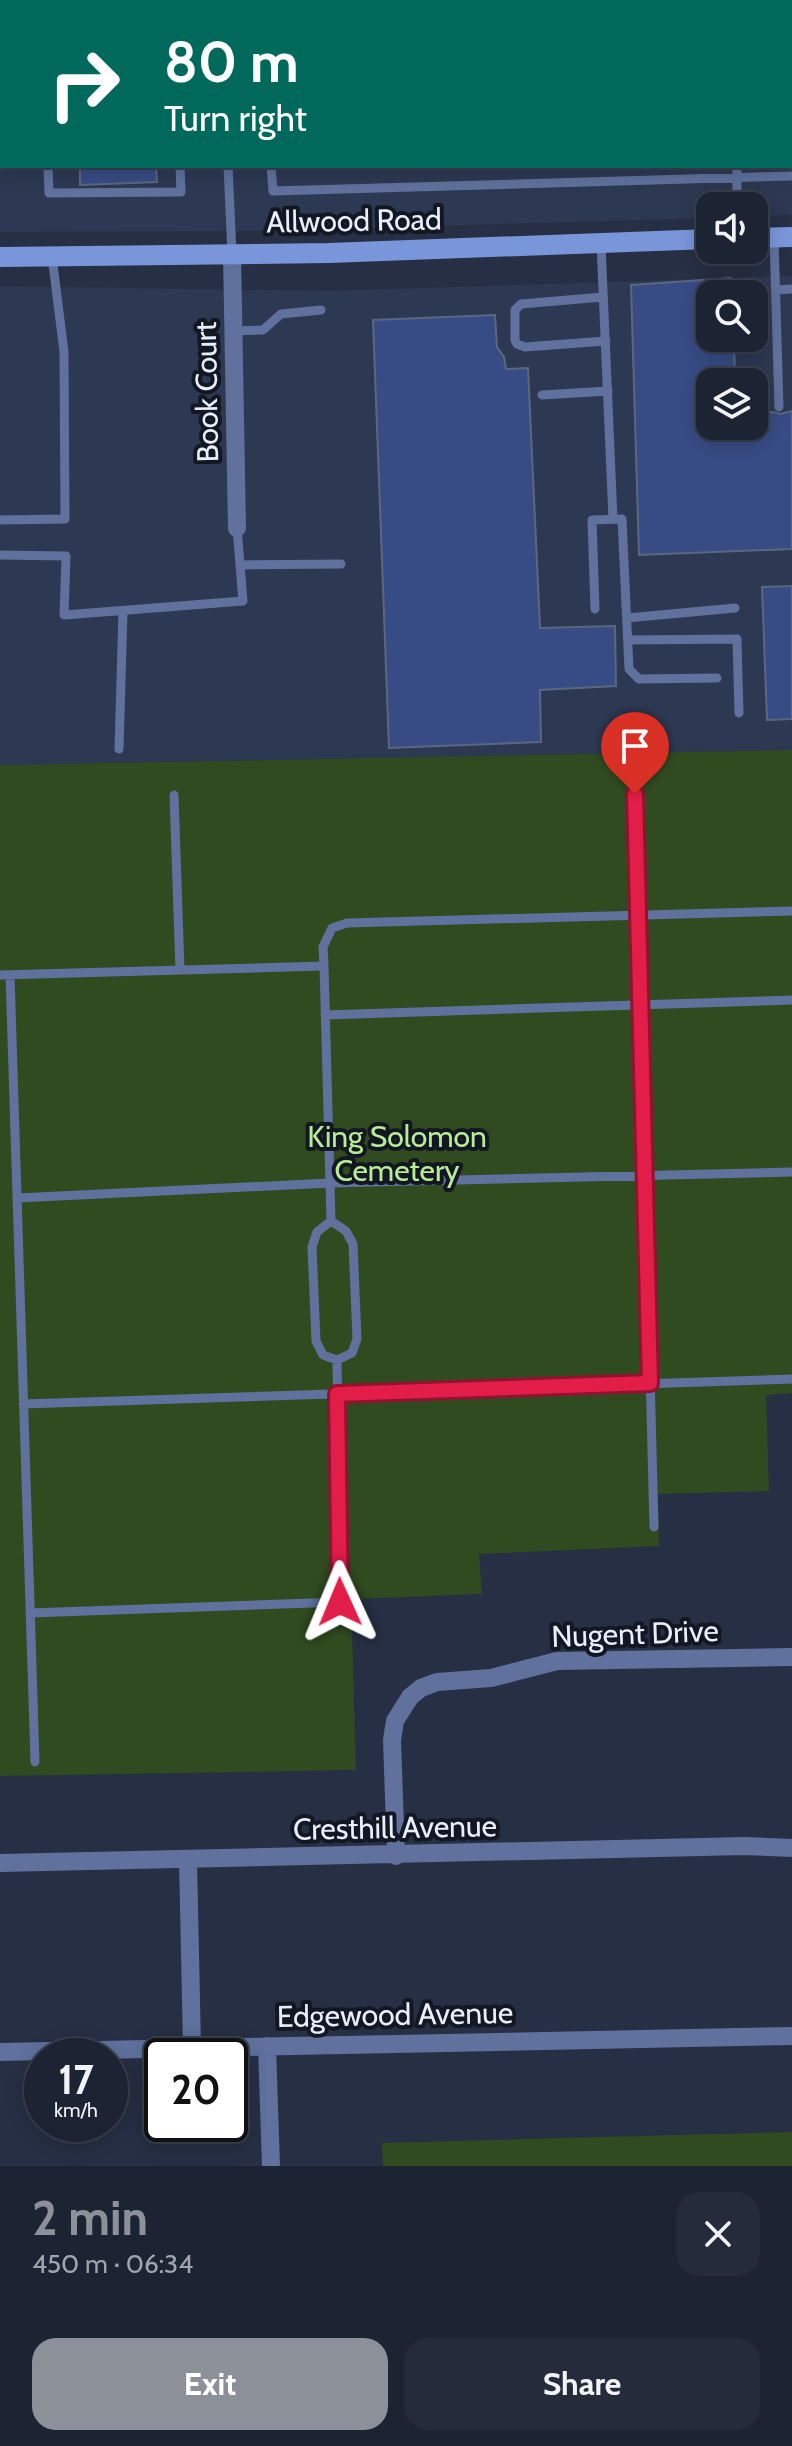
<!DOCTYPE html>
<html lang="en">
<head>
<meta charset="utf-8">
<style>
	:root { --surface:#1c2333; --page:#252b3b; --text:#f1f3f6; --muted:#a0a4ac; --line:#3a404e; --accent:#8c9099 }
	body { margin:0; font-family:Cabin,sans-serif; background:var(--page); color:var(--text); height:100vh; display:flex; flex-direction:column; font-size:30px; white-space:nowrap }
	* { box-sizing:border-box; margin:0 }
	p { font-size:26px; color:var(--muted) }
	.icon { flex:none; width:44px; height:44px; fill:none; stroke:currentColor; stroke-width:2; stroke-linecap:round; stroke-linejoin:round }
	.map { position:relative; height:2166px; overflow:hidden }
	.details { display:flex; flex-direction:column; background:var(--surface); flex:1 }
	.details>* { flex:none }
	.banner { position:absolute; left:0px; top:0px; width:792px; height:168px; box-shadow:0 4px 20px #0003,0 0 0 2px var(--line); background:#00695c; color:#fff; overflow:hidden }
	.buttons { position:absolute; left:696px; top:192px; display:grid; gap:16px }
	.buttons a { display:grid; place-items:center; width:72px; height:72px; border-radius:16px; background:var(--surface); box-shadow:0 4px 20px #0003,0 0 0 2px var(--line); font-size:40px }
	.speed { position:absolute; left:24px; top:2038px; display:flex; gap:16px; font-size:40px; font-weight:700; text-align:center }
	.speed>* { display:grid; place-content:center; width:104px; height:104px; border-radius:50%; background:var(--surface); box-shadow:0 4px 20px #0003,0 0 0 2px var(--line); line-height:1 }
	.speed small { font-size:20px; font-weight:400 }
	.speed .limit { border:4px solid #111; border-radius:12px; background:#fff; color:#111 }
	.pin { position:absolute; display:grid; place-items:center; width:68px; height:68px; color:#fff; margin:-82px -34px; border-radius:50% 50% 50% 0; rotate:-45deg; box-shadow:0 0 8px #0007 }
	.pin .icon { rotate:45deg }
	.me { position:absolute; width:88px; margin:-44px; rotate:359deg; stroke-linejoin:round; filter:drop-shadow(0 0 6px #0008) }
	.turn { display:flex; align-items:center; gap:28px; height:168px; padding:0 32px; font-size:36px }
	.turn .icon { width:104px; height:104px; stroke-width:2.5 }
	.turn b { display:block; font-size:56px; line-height:68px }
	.round { display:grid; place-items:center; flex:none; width:84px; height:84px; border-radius:24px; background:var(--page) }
	.summary { display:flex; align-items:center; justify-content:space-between; height:136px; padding:0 32px }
	h1 { font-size:48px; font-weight:700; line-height:60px; color:var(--accent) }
	.action { display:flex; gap:16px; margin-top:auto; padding:16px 32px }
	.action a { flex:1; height:92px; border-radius:24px; background:var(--accent); color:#fff; font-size:32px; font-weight:700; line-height:92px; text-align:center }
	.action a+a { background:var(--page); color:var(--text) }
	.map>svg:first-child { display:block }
	.built { fill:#2d3852; fill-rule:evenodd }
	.green { fill:#314b20 }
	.building { fill:#374c85; stroke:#5c677f; stroke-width:2 }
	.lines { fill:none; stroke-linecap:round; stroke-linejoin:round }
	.service { stroke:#5f719c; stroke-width:9 }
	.minor { stroke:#5f719c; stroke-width:18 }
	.secondary { stroke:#7a96da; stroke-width:20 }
	.route-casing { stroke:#92132f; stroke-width:20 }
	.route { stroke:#e11d48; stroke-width:14 }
	.labels { text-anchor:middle; stroke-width:8; stroke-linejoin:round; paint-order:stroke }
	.street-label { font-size:30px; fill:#e8eefc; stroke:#131721 }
	.park-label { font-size:30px; fill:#b7ed96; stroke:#131721 }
</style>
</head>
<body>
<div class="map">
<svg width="792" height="2166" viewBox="0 0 792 2166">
	<rect width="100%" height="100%" fill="#262f44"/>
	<path class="built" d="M0,0h792v215l-38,1v-10h-44v12l-447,13 -263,1zM2,2h788v164h-788z
		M792,276v474l-792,15v-479l330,5zM710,294h44v44h-44zM710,382h44v44h-44z"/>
	<path class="green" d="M792,750v643l-26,2 3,96 -111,3 1,52 -180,8 3,40 -131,5 5,171 -356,6v-1011z
		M792,2132v34h-409l-1,-23z"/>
	<path class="building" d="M80,166h76l1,16 -77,3z
		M731,278l1,16h-22v44h24l1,44h-25v44h44v-13l19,-1 7,2 12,-3v138l-153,6 -8,-270z
		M495,315l2,32 7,10 2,12 22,-1 12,260 75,-2 1,60 -76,4 1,52 -152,6 -16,-428z
		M792,586v133l-25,1 -5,-133z"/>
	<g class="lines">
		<path class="service" d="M43,0v2
			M169,0l1,2
			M221,0v2
			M257,0v2
			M736,0v2
			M780,0v2
			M497,2l69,-2
			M790,48h2
			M48,166l1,27 132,-1 -1,-26
			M228,166l4,88
			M271,166l2,25 519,-15
			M737,166v25l8,15
			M724,206l13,-15
			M754,218l13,17
			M696,236l14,-15
			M774,238l5,169
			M601,244l12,275
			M776,290l16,-1
			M603,297l-82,7 -6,6v30l2,4 8,3 81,-6
			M234,331l29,-1 18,-16 40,-4
			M542,395l66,-4
			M0,520l65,-1 -1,-167 -12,-96
			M0,555l66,1 -2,59 179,-14 -6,-73
			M240,565l101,-1
			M595,609l-3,-89 30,-1 7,150 10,10 78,-1
			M627,618l108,-10
			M628,640l109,-1 2,74
			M119,749l4,-138
			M635,794l19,733
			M174,795l6,175
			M324,966l7,255
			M0,975l324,-9 -1,-19 9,-19 15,-5 445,-12
			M10,975l25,787
			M325,1015l467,-15
			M17,1198l313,-15 462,-11
			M331,1221l15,10 7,13 4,95 -5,14 -15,7 -14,-5 -7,-14 -4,-94 5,-15z
			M23,1404l769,-25
			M30,1613l310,-11 -3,-242"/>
		<path class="minor" d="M232,254l5,274
			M396,1856l-4,-116 3,-19 15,-24 11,-9 16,-6 54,-4 66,-17 235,-4
			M188,1859l4,188
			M0,1863l744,-17 48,2
			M267,2046l4,120
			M0,2052l792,-16"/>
		<path class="secondary" d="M754,238l38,-1
			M0,257l329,-4 381,-14"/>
	</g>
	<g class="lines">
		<defs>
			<path id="route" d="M340,1602l-3,-208 313,-11 -15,-589"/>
		</defs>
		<use href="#route" class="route-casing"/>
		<use href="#route" class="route"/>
	</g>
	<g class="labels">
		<g class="street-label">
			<text transform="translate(354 221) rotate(-1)" y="10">Allwood Road</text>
			<text transform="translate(207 392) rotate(-91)" y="10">Book Court</text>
			<text transform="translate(635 1634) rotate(-2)" y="10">Nugent Drive</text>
			<text transform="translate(395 1828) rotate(-1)" y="10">Cresthill Avenue</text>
			<text transform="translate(395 2015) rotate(-1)" y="10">Edgewood Avenue</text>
		</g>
		<g class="park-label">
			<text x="397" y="1147">King Solomon<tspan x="397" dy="34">Cemetery</tspan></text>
		</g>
	</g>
</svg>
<div class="buttons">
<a><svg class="icon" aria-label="sound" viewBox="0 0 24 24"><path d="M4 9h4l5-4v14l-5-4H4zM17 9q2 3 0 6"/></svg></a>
<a><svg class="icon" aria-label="search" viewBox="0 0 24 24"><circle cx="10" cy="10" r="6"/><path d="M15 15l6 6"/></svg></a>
<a><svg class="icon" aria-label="layers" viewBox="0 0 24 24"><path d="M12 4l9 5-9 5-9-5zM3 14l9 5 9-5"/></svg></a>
</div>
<div class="speed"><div>17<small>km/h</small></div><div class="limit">20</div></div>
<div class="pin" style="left:635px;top:794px;background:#d93025"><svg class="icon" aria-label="arrive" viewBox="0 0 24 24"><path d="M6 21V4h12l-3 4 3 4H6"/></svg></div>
<svg class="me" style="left:340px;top:1602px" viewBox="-20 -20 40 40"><path d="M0-17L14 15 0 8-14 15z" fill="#e11d48" stroke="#fff" stroke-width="4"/></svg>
<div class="banner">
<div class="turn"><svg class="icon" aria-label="right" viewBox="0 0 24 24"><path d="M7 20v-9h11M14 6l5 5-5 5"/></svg><div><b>80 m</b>Turn right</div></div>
</div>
</div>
<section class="details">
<div class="summary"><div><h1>2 min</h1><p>450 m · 06:34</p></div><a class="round"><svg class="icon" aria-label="close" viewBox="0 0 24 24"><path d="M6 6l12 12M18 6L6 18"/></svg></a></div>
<div class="action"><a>Exit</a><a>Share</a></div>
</section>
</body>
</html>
